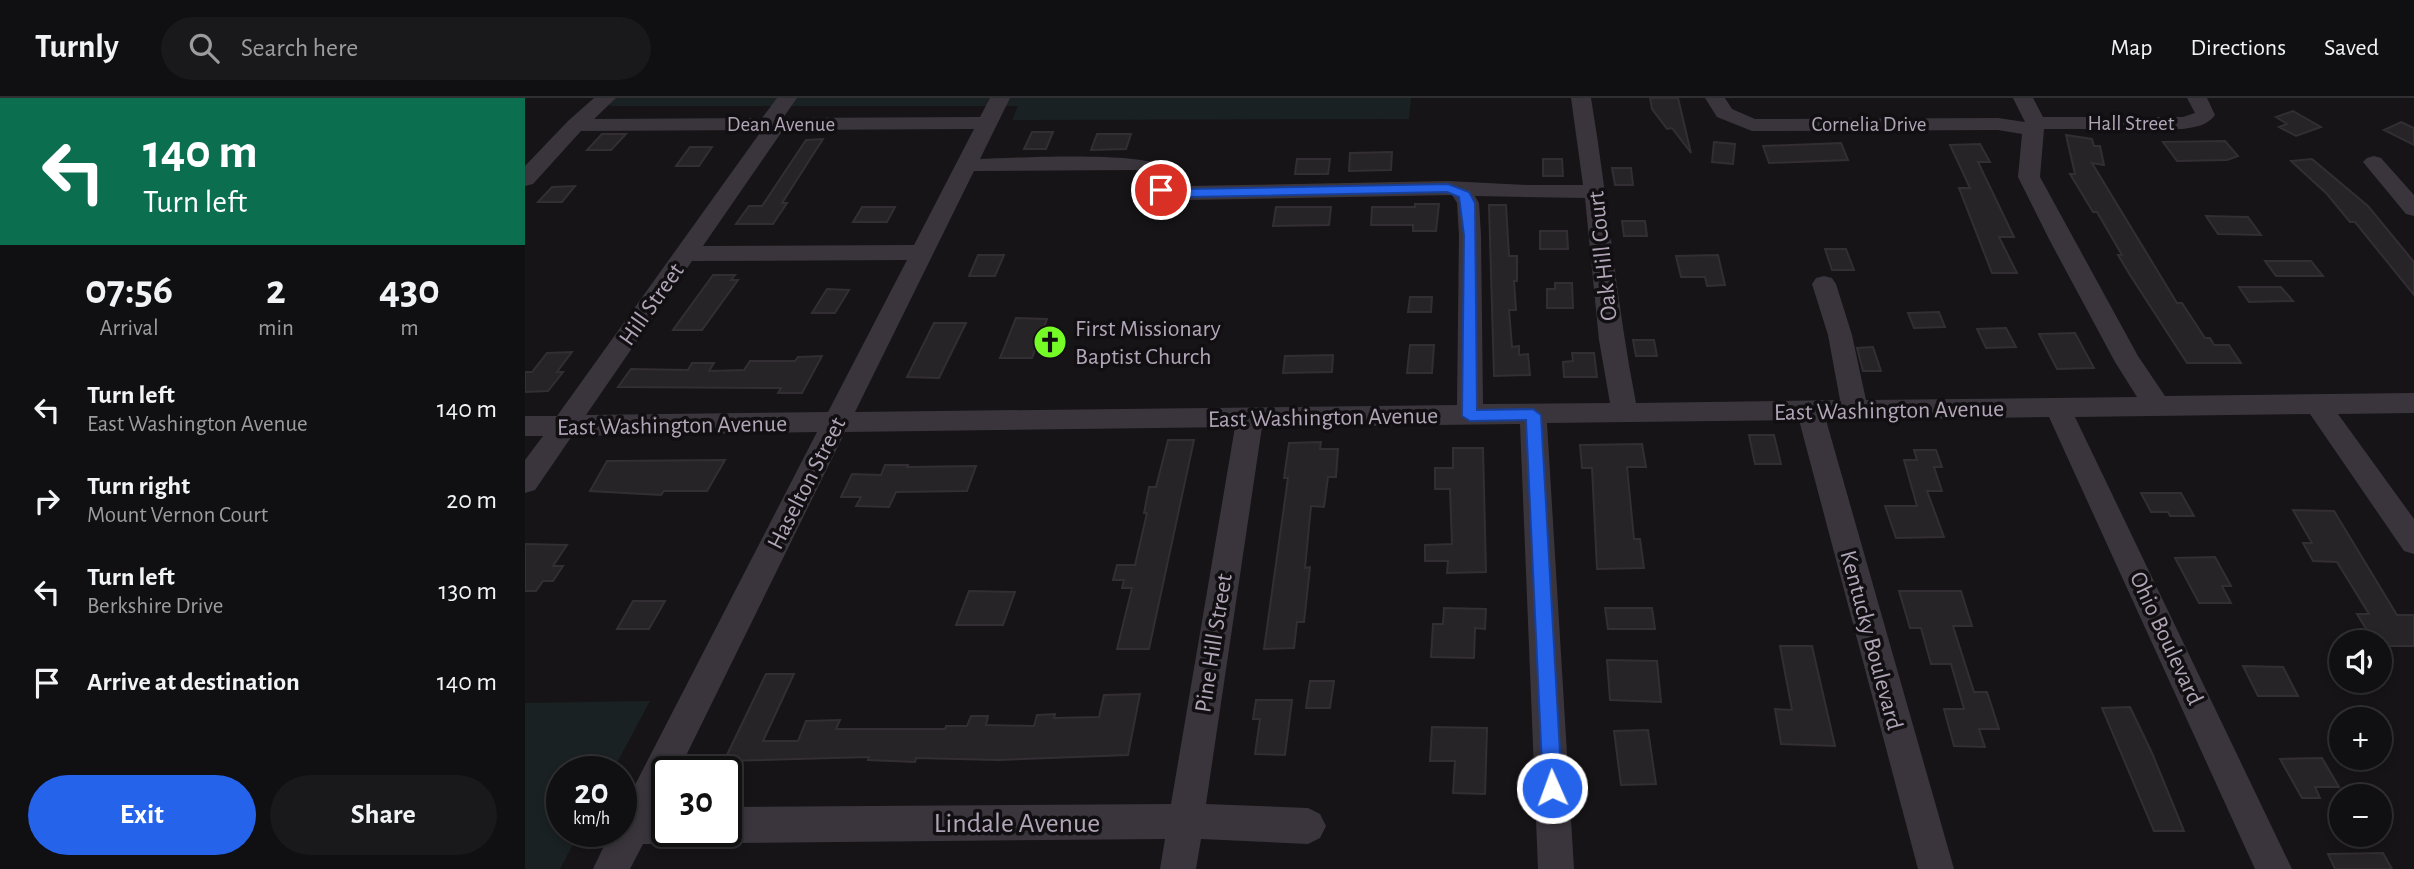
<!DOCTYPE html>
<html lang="en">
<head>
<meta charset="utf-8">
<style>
	:root { --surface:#100f11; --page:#19181a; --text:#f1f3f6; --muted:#9c9c9f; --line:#302f31; --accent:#2563eb }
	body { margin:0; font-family:"Alegreya Sans",sans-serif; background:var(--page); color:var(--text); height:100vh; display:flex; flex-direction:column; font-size:26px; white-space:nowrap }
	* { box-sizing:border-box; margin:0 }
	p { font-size:23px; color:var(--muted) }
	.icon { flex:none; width:38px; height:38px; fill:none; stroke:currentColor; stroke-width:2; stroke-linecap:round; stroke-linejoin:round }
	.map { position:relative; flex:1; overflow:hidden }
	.drawer { display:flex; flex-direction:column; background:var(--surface); width:525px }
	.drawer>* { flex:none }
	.top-card { background:#0b6e4f; color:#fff; overflow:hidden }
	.tools { position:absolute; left:1804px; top:532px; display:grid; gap:14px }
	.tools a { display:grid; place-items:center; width:63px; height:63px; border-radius:50%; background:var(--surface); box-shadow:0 4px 10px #0003,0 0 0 2px var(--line); font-size:35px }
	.speed { position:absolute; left:21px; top:658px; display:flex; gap:14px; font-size:35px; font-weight:700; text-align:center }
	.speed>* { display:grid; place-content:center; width:91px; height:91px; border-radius:50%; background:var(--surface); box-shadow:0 4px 10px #0003,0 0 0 2px var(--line); line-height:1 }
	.speed small { font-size:18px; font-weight:400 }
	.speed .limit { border:4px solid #111; border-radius:10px; background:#fff; color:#111 }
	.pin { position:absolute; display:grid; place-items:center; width:60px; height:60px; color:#fff; margin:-30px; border:4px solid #fff; border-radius:50%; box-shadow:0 2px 7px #0007 }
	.me { position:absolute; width:77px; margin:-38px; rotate:358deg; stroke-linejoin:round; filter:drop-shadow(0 0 5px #0008) }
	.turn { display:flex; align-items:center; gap:24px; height:147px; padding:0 28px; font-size:32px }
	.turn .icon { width:91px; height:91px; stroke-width:2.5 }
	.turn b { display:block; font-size:49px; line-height:60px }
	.eta { display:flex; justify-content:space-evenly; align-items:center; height:119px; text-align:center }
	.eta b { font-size:42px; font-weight:700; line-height:49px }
	.cta { display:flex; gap:14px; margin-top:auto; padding:14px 28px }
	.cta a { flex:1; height:80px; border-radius:42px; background:var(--accent); color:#fff; font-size:28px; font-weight:700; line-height:80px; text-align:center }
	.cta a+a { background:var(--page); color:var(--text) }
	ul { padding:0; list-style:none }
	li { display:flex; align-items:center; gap:21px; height:91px; padding:0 28px }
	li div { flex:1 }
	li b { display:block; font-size:26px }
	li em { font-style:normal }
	header { display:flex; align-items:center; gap:42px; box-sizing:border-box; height:98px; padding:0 35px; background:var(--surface); border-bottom:2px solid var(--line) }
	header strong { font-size:33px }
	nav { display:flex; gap:38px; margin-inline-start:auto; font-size:24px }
	.search { width:490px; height:63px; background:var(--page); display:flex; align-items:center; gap:18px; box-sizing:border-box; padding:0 24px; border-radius:38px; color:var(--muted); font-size:26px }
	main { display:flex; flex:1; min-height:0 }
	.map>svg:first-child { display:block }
	.green { fill:#1a2122 }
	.building { fill:#272428; stroke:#332e33; stroke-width:2 }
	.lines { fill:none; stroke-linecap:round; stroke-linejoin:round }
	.minor { fill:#3a353c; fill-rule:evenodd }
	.route { fill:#2563eb; stroke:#184099; stroke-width:2 }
	.labels { text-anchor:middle; stroke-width:7; stroke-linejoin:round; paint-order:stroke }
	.far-street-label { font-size:21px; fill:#b1a5b8; stroke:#110f11 }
	.street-label { font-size:24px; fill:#b1a5b8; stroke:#110f11 }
	.poi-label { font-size:24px; fill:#b1a5b8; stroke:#110f11; text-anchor:start }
	.near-street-label { font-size:28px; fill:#b1a5b8; stroke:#110f11 }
</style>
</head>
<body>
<header>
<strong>Turnly</strong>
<div class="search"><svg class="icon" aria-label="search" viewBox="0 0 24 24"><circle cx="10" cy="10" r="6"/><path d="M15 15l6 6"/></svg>Search here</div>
<nav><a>Map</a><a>Directions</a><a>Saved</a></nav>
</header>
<main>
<section class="drawer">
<div class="top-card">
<div class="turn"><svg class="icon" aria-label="left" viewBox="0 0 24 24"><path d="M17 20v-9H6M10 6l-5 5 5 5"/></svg><div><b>140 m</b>Turn left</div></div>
</div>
<div class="eta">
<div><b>07:56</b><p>Arrival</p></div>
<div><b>2</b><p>min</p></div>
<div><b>430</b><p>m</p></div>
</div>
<ul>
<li><svg class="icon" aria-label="left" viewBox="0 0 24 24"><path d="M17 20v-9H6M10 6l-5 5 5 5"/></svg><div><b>Turn left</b><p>East Washington Avenue</p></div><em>140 m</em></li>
<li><svg class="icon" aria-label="right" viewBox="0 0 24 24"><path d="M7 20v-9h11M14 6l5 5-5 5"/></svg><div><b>Turn right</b><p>Mount Vernon Court</p></div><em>20 m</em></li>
<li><svg class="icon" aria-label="left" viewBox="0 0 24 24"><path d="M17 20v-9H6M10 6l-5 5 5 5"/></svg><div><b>Turn left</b><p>Berkshire Drive</p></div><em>130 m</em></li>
<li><svg class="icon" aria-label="arrive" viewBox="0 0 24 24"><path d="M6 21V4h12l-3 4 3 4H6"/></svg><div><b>Arrive at destination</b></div><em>140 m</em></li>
</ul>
<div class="cta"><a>Exit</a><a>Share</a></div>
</section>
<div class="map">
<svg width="1889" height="771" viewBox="0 0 1889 771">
	<rect width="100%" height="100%" fill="#161417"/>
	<path class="green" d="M86,0h800l-2,21 -397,1 6,-14h-409z
		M125,603l-38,71h-50v59h18l-20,38h-35v-166z"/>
	<path class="building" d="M1125,0h28l13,55 -19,-25 -5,1 -15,-20z
		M1768,13l28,16 -25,9 -17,-9 8,-3 -11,-7z
		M1876,24l13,6v17l-30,-15z
		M507,34h21l-7,17h-22z
		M77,36h24l-15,16h-24z
		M572,36h34l-5,15 -35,1z
		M1541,37l26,4 2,7h6l4,19 -12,-2 85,140h5l23,35h5l4,7h15l12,18h-54l-57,-88 -12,-20h4l-25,-43h-4l-23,-38h5z
		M298,41l-41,64h5l-14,21h-37l13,-18h13l44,-66z
		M1700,43l13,15 -11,4 -50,1 -14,-19z
		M1189,44l21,2 -2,20 -21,-2z
		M1316,45l7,17 -79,3 -6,-17z
		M1455,46l10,18h-12l36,75h-15l18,36h-25l-33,-85h11l-20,-43z
		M165,49h22l-13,19h-23z
		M867,54l-1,18 -42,1 1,-18z
		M772,61h33l-2,15h-33z
		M1018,61h19l1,17h-20z
		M1787,61l56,47 46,56v33l-59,-73h-5l-23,-28 -36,-33z
		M1087,70h19l2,17h-18z
		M50,88l-13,16h-24l14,-15z
		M890,106h24l-3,27h-23v-6h-42l1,-18h43z
		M964,107h17l3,51h8v25h-3l2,29h-7l3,37 7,-1v9l9,-1 2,21 -36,1z
		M337,109h33l-8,15h-34z
		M751,109h55l-2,18 -56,1z
		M1681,118l42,1 13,18 -43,-1z
		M1097,123h23l2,15h-23z
		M1015,133h27l1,18h-28z
		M1300,151h21l8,21h-22z
		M453,157h26l-9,21h-26z
		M1193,157l7,30 -18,1 -2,-9h-24l-5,-21z
		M1740,163h46l12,15h-47z
		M188,177h22l-4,5h7l-36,50h-29z
		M1030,185h17l1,25h-26v-19h8z
		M1714,189h42l12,14 -44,1z
		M302,191l22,1 -14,23h-23z
		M885,199h22l-1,15h-23z
		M1414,214l6,15 -31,1 -6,-15z
		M491,220l31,1 -15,39h-32z
		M409,225h32l-27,55 -32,-1z
		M1481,230l10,19 -30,1 -9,-19z
		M1550,235l19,35 -37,1 -18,-35z
		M1108,242h21l3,16h-21z
		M885,247h24l-2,28h-25z
		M1348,249l8,24h-18l-6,-23z
		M47,254l-15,20h6l-15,19 -23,1v-20h7l15,-19z
		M1047,255h22l3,24h-33l-1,-15 10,-1z
		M808,257l-1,17 -49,1 2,-17z
		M297,258l-20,37h-24l3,-5 -163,-1 13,-18 57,1 4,-7h22l-5,8 35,-1 6,-9h45l3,-4z
		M1224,337h25l7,29h-26z
		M643,342h26l-45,209h-32l15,-61h-10l2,-8h-11l4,-15h18l12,-52h-3l5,-26h7z
		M796,344l-1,7h18l-2,28h-8l-4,30 -13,-1 -6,62 5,-1 -6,55h-7l-3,26 -30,1 24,-171h-4l5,-35z
		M1117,346l4,23h-19l7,72h6l4,29 -47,1 -5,-101h-10l-2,-23z
		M928,350h30l3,124 -39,1 1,-12h-23v-16l27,-1 -2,-55h-15v-21h18z
		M1389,352h22l6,17h-8l8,24h-15l17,46 -48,1 -11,-32h32l-13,-46h13z
		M200,362l-18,31h-43l-3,4 -71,-4 17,-30z
		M360,367h23l-1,2 69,-1 -9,25 -71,1 -7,15 -33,-1 5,-9h-20l11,-23 29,1z
		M1616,395h40l13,23h-24l-2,-4h-17z
		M1768,412l41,1 63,104h17v31h-34v-4h-6l-17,-28h12l-32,-52 -24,-1 -10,-18h9z
		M0,446l42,1 -14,21h10l-10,15h-10l-7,10h-11z
		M1690,459l16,29h-9l9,17h-32l-24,-45z
		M444,493l46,1 -12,33h-47z
		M1374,493h62l11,35h-19l21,66h13l12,37h-20l6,18 -31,-1 -10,-37h20l-13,-45h-20l-10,-36h-11z
		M108,503h32l-16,28h-32z
		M919,510l42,1 -1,20 -10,-1 -1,30 -43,-1 2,-33h10z
		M1080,510h47l3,21h-47z
		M1255,548h32l23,100 -54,-2 -6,-35 17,1z
		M1082,562l50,1 4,41 -51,-2z
		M1718,568l40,1 15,29h-40z
		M241,576h28l-31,67h35l8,-20 34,-1 -4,9h109l1,-3h21l4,-10h17l-2,9 48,1 3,-11 18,-1 -1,4 45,-1 5,-22 36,-1 -12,61 -129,5 -83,-2 -1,4 -47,-2 1,-3 -145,4z
		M785,583h24l-4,27h-24z
		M731,602h36l-7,55 -30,-1 5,-35h-7z
		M1605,609l22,46 32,78h-30l-52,-123z
		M907,629l55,1 -2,66 -32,-1 2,-32h-25z
		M1123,632l8,54 -35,1 -7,-54z
		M1797,660l17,29h-24l5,11h-18l-22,-39z
		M1858,755l9,16h-57l-7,-15z"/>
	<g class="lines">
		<path class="minor" d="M69,0h22l-22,21 168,-1 15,-20h20l-14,20 197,-1 10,-19h20l-30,61c31,-1 171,-9 187,10 4,4 2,10 2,15l19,2 260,-5 80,4h55l-12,-87h20c17,101 25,204 45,305l204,-3 -12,-65 -16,-51 4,-6 8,-2 8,2 4,6 16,51 14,65 271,-3 -22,-35 -65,-121 -32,-64 4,-43 -24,-4 -246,1 -35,-14 -12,-19h20l7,11 23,10 243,-1 27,4 -12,-24h20l10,19h140l12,-4 -8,-15h20l8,17c-8,11 -20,12 -32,14h-139l-4,48 98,179 27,40 249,-3v20l-76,1 76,105v35l-10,-3 -94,-137 -235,3 217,452h-37l-206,-452 -223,3 128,449h-36l-119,-449 -252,3 27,446h-36l-18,-445 -258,3 -56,377 102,4 12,6 6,12 -6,12 -12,6 -107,-5 -5,30h-36l5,-30 -439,4 -12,-6 -3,-6h15v-24l445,-3 64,-377 -390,5 -167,340h-11v23l-7,13h7v23h15l-3,7 -12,6h-24l-13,25h-37l18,-38h10v-19l196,-380 -245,4 -37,54 -10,3v-33l18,-24h-18v-20h32l205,-286 -181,1 -48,53 -8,2v-20l43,-45zM449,31l-60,116 -211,1 80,-116zM611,72l12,5 -1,10 6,10 35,5 264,-5 5,8 2,32 -2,170 -602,7 119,-241zM950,98l110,2 14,142 11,63 -127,1 -2,-169 -2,-32zM382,162l-79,152 -242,3 106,-154z
			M1849,58l7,2 33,37v21l-8,-2 -43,-52 4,-4z"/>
	</g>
	<path class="route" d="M923,86l21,8 6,11 2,207 56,-1 8,6 21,373 -3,6 -7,3 -7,-3 -2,-6 -17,-368 -56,1 -8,-5 2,-181 -5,-38 -12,-5 -259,5 -27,-3 -6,-4 6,-4 27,3z"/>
	<defs>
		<symbol id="church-disc" viewBox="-11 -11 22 22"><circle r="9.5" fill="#75fc27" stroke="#110f11"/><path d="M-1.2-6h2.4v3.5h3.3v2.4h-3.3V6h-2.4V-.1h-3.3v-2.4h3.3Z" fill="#111"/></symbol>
	</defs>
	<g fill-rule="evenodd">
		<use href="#church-disc" x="506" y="225" width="38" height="38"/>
	</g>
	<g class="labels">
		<g class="far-street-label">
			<text x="1606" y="32">Hall Street</text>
			<text x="256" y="33">Dean Avenue</text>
			<text x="1344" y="33">Cornelia Drive</text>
		</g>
		<g class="street-label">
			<text transform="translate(1077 158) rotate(-96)" y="8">Oak Hill Court</text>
			<text transform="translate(126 206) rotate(-55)" y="8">Hill Street</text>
			<text transform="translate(1364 312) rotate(-1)" y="8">East Washington Avenue</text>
			<text transform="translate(798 319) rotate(-1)" y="8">East Washington Avenue</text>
			<text transform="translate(147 327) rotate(-1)" y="8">East Washington Avenue</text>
			<text transform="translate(281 385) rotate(-63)" y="8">Haselton Street</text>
			<text transform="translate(1642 540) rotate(65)" y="8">Ohio Boulevard</text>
			<text transform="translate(1347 542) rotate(75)" y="8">Kentucky Boulevard</text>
			<text transform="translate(688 545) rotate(-81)" y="8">Pine Hill Street</text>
		</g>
		<g class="poi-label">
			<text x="550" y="238">First Missionary<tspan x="550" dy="28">Baptist Church</tspan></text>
		</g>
		<g class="near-street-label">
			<text x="492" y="734">Lindale Avenue</text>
		</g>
	</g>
</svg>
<div class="tools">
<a><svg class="icon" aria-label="sound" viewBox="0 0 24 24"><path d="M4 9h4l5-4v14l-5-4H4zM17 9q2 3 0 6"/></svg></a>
<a>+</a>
<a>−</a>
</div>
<div class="speed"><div>20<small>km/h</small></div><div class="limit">30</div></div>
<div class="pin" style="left:636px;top:92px;background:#d93025"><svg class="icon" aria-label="arrive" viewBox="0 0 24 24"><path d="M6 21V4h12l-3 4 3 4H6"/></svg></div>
<svg class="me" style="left:1027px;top:690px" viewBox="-20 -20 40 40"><circle r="17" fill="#2563eb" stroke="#fff" stroke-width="3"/><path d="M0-11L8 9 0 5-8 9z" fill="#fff"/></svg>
</div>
</main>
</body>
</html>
